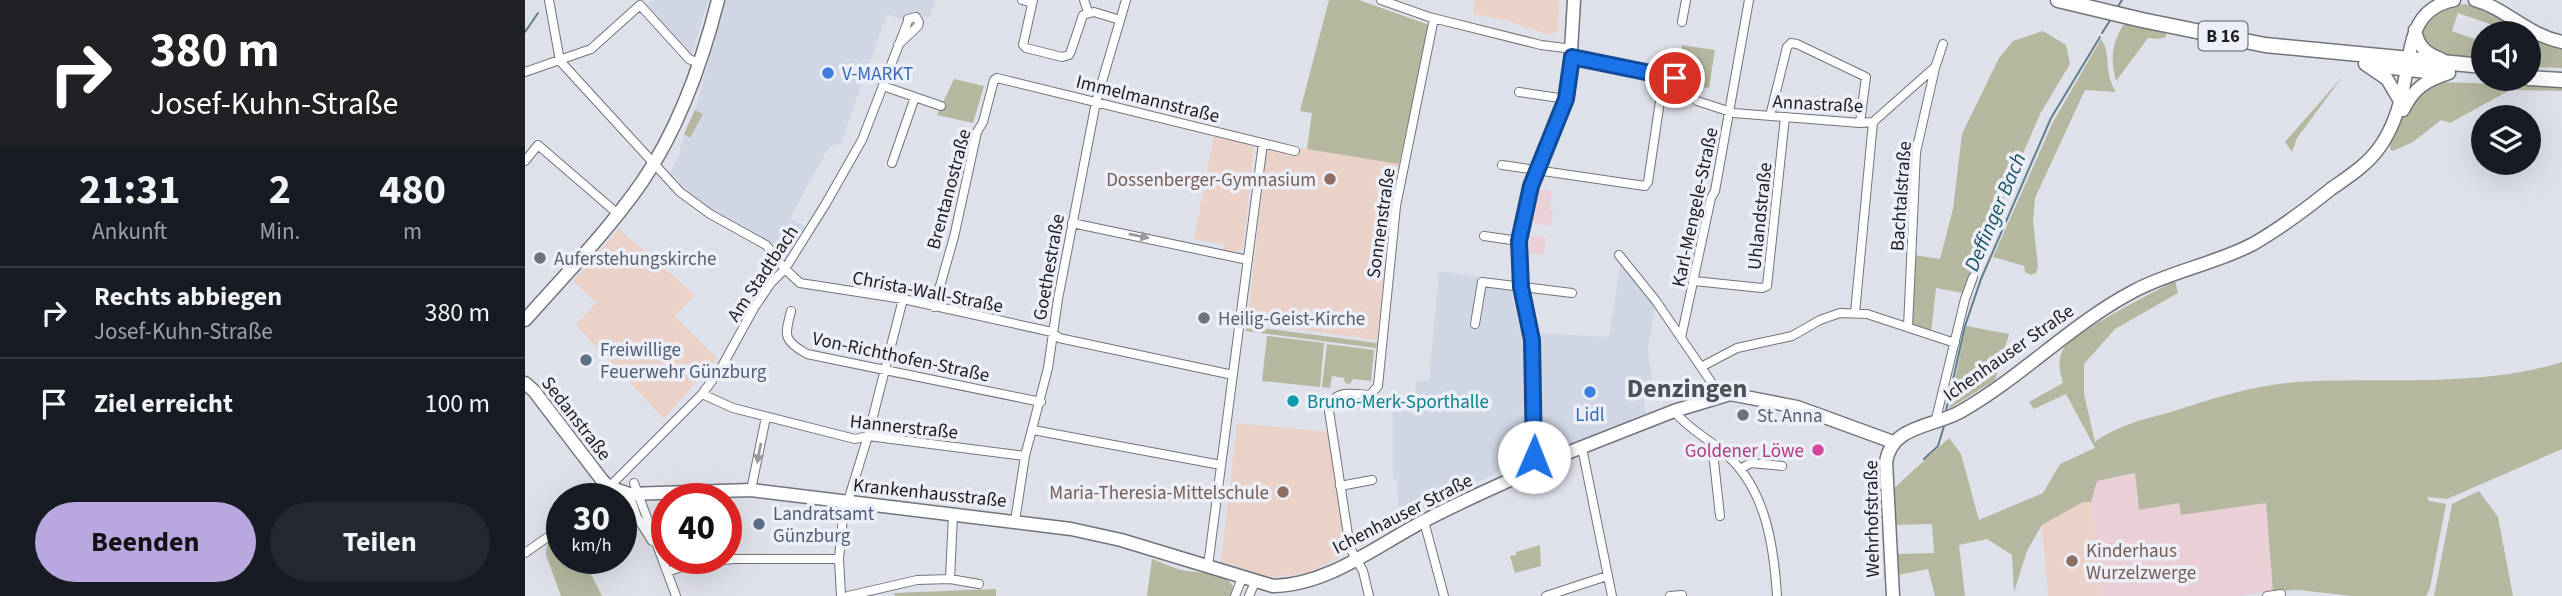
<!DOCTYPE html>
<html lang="de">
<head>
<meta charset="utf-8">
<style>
	:root { --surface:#171b24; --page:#242831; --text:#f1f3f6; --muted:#9ea1a6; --line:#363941; --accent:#b9a8e0 }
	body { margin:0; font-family:"Source Sans 3",sans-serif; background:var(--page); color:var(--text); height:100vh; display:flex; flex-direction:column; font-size:26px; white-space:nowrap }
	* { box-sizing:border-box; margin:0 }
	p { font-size:23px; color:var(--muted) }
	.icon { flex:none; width:38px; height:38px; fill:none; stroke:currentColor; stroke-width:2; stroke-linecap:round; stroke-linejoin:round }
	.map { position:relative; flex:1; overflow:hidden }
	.drawer { display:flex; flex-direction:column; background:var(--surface); width:525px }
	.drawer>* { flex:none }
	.banner { background:#202124; color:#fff; overflow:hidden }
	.controls { position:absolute; left:1946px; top:21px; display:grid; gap:14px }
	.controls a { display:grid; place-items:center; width:70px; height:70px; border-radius:50%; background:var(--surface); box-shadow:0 7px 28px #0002; font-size:35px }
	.speed { position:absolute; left:21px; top:483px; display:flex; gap:14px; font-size:35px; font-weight:700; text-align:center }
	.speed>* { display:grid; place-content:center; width:91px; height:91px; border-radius:50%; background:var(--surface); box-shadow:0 7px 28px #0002; line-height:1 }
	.speed small { font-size:18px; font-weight:400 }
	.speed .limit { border:10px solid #d22; background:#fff; color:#111 }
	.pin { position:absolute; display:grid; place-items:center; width:60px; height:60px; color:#fff; margin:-30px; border:4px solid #fff; border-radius:50%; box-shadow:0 2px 7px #0007 }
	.me { position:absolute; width:77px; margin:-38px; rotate:1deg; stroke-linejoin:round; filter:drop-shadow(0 0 5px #0008) }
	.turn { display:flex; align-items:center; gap:24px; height:147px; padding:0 35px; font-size:32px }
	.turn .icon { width:91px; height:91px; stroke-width:2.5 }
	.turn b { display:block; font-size:49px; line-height:60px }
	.eta { display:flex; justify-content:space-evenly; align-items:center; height:119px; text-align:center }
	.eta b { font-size:42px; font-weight:700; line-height:49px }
	.action { display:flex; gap:14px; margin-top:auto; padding:14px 35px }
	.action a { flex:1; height:80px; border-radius:42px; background:var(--accent); color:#111; font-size:28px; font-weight:700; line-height:80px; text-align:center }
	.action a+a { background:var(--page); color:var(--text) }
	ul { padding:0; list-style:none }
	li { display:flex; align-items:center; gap:21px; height:91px; padding:0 35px; border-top:2px solid var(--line) }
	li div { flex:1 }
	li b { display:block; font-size:26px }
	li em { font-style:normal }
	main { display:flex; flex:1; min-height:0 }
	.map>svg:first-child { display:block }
	.built { fill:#d1d6e5 }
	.industrial { fill:#ead0d6 }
	.education { fill:#ebd2c9 }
	.green { fill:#b5b79f }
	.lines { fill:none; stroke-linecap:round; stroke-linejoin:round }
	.stream { stroke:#607e8b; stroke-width:2 }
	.street-casing { stroke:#72747c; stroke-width:10 }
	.secondary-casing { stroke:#72747c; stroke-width:15 }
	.primary-casing { stroke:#72747c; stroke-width:17 }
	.street { stroke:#fff; stroke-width:8 }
	.secondary { stroke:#fff; stroke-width:12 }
	.primary { stroke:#fff; stroke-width:14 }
	.oneway { fill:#999a9b }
	.route-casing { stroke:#114b97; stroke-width:18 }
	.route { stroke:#1a73e8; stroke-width:12 }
	.shop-dot { fill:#3f7fe0; stroke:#eceff7; stroke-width:2.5 }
	.education-dot { fill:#8d6e63; stroke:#eceff7; stroke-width:2.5 }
	.worship-dot { fill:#6b7280; stroke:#eceff7; stroke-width:2.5 }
	.service-dot { fill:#5c6f8a; stroke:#eceff7; stroke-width:2.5 }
	.culture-dot { fill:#0f9aa8; stroke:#eceff7; stroke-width:2.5 }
	.hotel-dot { fill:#d1479c; stroke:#eceff7; stroke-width:2.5 }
	.labels { text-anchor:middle; stroke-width:7; stroke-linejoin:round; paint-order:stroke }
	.shield { fill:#eceff7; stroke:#5b5d60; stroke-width:2 }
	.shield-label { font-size:18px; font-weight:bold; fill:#1d1e20 }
	.shop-label { font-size:19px; fill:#366cbe; stroke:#eceff7; text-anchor:start }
	.street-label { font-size:19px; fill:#1d1e20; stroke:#eceff7 }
	.education-label { font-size:19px; fill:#785e54; stroke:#eceff7; text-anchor:end }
	.worship-label { font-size:19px; fill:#5b616d; stroke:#eceff7; text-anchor:start }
	.service-label { font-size:19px; fill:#4e5e75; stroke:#eceff7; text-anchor:start }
	.culture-label { font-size:19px; fill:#0d838f; stroke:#eceff7; text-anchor:start }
	.hotel-label { font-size:19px; fill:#b23c85; stroke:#eceff7; text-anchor:end }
	.water-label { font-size:21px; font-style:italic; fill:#1a5366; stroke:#eceff7 }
	.district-label { font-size:26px; font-weight:bold; fill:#4e5057; stroke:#eceff7 }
</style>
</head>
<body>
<main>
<section class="drawer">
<div class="banner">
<div class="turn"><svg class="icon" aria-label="right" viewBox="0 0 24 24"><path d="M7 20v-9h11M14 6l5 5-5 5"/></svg><div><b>380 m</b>Josef-Kuhn-Straße</div></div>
</div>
<div class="eta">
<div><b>21:31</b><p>Ankunft</p></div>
<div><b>2</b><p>Min.</p></div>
<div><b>480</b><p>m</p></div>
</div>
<ul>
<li><svg class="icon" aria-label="right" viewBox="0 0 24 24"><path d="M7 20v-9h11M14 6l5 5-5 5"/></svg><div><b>Rechts abbiegen</b><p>Josef-Kuhn-Straße</p></div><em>380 m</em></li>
<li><svg class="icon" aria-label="arrive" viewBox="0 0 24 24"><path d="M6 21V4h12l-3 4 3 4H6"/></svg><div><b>Ziel erreicht</b></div><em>100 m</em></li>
</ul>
<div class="action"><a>Beenden</a><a>Teilen</a></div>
</section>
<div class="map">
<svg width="2037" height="596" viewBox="0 0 2037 596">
	<rect width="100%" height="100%" fill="#dfe1ea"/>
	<path class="built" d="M128,0h55l-17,59 -46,-54z
		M201,0h209l-6,18 -16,-6 -11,8 -15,-6 -46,129 -12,4 -38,69v3l15,8 -14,25 -5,4 -89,-55 -28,-28 9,-18 5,-21 11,-24z
		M1096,261l34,45 -7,45 5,34 -12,4 6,28 -132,46 -116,59 -2,-43h-4v-84l22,1 1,-15h13l10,-110 70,10 11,51 89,5z"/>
	<path class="industrial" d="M1015,189l12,2 -3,19 4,1 -2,15 -19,-3z
		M1005,235l16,3 -3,17 -14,-2z
		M1610,473l4,37 41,-7 2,12 84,-12 7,88 -33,5h-138l-11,-94 6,-21z"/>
	<path class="education" d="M804,0h30l70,25 -38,178 -14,137 -130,-17 20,-175 32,7 1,-7 7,1 5,-36 -12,-2z
		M950,0h84l-1,32 -9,3 -45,-15 -31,-6z
		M689,135l34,8 6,5 -11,100 -4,4 -16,-2 1,-6 -30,-5z
		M94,229l76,66 -20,21 42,42 -53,61 -88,-94 20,-22 -23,-22z
		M712,423l91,9 19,121 -36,19 -40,6 -50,-16z
		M1558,502h8l11,94h-54l-6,-71z"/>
	<path class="green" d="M804,0h30l70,25 -30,139 -92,-15 5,-36 -12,-2z
		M1940,4l18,3 31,19 1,3 -2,4 -17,-1 2,-5 -40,-14 -6,18 31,11v22l-48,-9 -14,-18c2,-22 24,-31 44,-33z
		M1599,24c14,3 30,4 42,9v4l-7,2 -11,-1 -32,43c-6,-23 -4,-38 8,-57z
		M1518,31l23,14 4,19 -30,50 -77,179 -27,-5 -5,44 -16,-7 -3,-3 2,-67 26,4 13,-50 9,-75 37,-76 14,-17z
		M2004,36l33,12v20l-33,-1z
		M1576,39c11,15 2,33 15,53l-31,-2 -50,108 -2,23 5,46 -2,6 -5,2 -6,-3 -1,-6 -31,-9 60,-135z
		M1157,45l33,5 -6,38 -33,-5z
		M1818,76l-46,62 -5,14 -7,-10z
		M429,79l30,7 -11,37 -36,-8z
		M1913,82l124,4v5l-52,-1 -60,33 -9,-3 -28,22 -20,9 -3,-2 1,-8 23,-45z
		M170,110l8,4 -13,24 -6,-4z
		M1650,281l3,12 -63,36 -31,35v30l11,48c24,-18 52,-23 79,-31 46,-15 91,-29 140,-30 82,-3 168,6 248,-19v87l-115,50 -20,-2 2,4 17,3 -16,84 -4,8h-74l-53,-6 -26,1 -7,-88 -85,12 -2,-12 -40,7 -4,-37 -38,8 -6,21h-8l-41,23 -15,26 -13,41 -2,-37 -25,-16 -28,6 6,51h-30l-7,-27 -30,6 -2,-21 38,-1 -2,-29 -38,1 -1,-36 56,-51 12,16 18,66 64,-27 17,-29 35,-16 -29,-54 -32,15 -5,-7 34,-19c-4,-14 -6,-24 2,-37 7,-12 92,-56 110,-65z
		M722,326l130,17 -1,5 -130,-17z
		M1441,326l43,8 -14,46 -46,29z
		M742,336l57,7 -4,44 -58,-6z
		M802,344l47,6 -3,31 -18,-2 -3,5 -5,-1 -1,-5 -12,-2 -2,12 -8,-1z
		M1954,491l19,26 15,79h-79l18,-92z
		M37,533v25h21l19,38h-41l-15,-41 1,-11z
		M1015,545l1,21 -26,7 -5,-17 6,-1v-3z
		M627,559c11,4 23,10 34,12 14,2 39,1 47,15l-2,10h-84z
		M471,589v7h-101l-1,-3z"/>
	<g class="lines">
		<path class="stream" d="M1592,8l5,-8
			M0,32l13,-19
			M1577,33l9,-14
			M1421,411l19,-85 16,-47 70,-161 49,-81
			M1399,459l14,-13 6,-20"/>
		<defs>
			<path id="street" d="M24,0l11,61 120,131 30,22 56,31 19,24 15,14 103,16 149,33 7,6 174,37
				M497,0l10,3
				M508,0l-10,45 3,3 36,9 7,-2 2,-4 12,-36 11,-3 26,8
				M559,0l4,12
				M856,0l48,17 112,28 32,4
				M1157,22l4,-22
				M1047,57l46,11 59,10
				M0,72l66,-23 49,-44 49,54 9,4
				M358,86l58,20
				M994,92l47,7
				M1172,101l37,12 126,10 13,-1 61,-54
				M1245,116l17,-69 4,-4 6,1 69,33 -6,46
				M0,161l13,-16 80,69
				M367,163l23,-66
				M977,165l143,21 3,-4 12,-81
				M547,223l176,37
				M959,236l35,5
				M1094,255l37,46 64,94
				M1169,281l68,7 5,-2 18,-169
				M409,307l20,-70 23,-105 6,-10 11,-42 3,-2 298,73
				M266,311c-6,24 -9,29 16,43l234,48
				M1330,313l18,-191
				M950,324l7,-42 90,11
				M1383,327l8,-175 19,-84 8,-24
				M1156,338l30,-140 4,-7 34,-191
				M1176,367l36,-19 55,-12 28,-16 20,-7 27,1 88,29
				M177,394l31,14 122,31 13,-3 157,20
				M1149,411c15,19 37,29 54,45 38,35 46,91 49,140
				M1410,423l30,-124 8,-22
				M508,430l188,35
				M1187,443l8,73
				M1057,448l30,148
				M1215,469l11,-6 31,3
				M109,483l42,113
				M815,486l32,-6
				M226,490l15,-73
				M104,494l8,23 15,24
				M72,499l105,-105 18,-24 34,-62 17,-25 14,-14 40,-64 37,-65 46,-119v-2l8,-2 3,5 -1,4 -20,19
				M490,521l10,-65 23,-88 10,-69 38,-197 30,-102
				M899,521l20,75
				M0,553l37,-26
				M683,566l55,-423
				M142,572l29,-10 39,-3h104
				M425,579l3,-65
				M316,596l-2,-37 4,-42 25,-81 35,-137
				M323,596l69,-16 33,-1 29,5
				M710,596l7,-18
				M724,596l6,-14
				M844,596l-6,-25 -13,-23 -21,-137c3,-23 24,-17 41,-16l8,-9 18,-180 38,-188
				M1021,596l61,-20
				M1145,596l12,-1
				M1742,596l14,-2"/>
			<path id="secondary" d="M1950,0c32,9 52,35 87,42
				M1890,30c3,16 11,24 26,29
				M1840,64l22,15 13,22
				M1878,110c11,-22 23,-30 46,-37
				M0,320c40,-45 83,-89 117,-138 37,-54 60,-119 76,-182
				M0,383l9,8 68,89 7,7 20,7 122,-4 320,39 50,11 152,46c56,-1 104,-41 153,-66 30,-16 62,-30 93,-44 13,-10 15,-19 16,-35l-3,-101 -11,-53 -2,-46 12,-55 31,-74 7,-27 5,-85
				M1009,457h23l117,-46 56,-17 67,13 96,35
				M1368,596l-7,-134c6,-37 47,-35 74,-50 62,-35 111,-88 174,-121 37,-20 81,-27 119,-47 28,-16 53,-35 78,-55 17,-12 36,-24 48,-41 14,-19 21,-42 25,-64 8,-35 5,-75 50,-84"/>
			<path id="primary" d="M1533,0l84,20 123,25 218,21
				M1850,65l60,7
				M2004,78l33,2"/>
		</defs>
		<use href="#street" class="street-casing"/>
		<use href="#secondary" class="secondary-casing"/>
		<use href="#primary" class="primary-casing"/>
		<use href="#street" class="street"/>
		<use href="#secondary" class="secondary"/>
		<use href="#primary" class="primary"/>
	</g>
	<defs><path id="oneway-solid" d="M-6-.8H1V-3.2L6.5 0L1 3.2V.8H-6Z" transform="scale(1.75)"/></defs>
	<g class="oneway">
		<use href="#oneway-solid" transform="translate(614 236) rotate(12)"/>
		<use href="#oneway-solid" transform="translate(234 453) rotate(101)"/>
	</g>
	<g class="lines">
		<defs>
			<path id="route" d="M1009,457l-2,-117 -11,-53 -2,-46 12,-55 35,-87 6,-42 103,21"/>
		</defs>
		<use href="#route" class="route-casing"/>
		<use href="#route" class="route"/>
	</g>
	<g class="shop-dot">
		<circle cx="303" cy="73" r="7"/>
		<circle cx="1065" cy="392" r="7"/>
	</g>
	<g class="education-dot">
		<circle cx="805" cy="179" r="7"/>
		<circle cx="758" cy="492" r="7"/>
		<circle cx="1547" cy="561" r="7"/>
	</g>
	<g class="worship-dot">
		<circle cx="15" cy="258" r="7"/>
		<circle cx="679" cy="318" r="7"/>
		<circle cx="1218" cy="415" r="7"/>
	</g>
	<g class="service-dot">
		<circle cx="61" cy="360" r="7"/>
		<circle cx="234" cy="524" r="7"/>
	</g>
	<circle class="culture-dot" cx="768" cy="401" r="7"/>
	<circle class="hotel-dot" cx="1293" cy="450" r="7"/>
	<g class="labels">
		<rect class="shield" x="1673.5" y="21.5" width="49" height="29" rx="5"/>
		<g class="shield-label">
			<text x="1698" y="42">B 16</text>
		</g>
		<g class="shop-label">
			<text x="317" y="80">V-MARKT</text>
			<text x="1065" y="421" text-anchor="middle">Lidl</text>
		</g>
		<g class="street-label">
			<text transform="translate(623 98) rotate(14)" y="7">Immelmannstraße</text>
			<text transform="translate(1293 103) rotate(3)" y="7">Annastraße</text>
			<text transform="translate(423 189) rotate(-75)" y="7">Brentanostraße</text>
			<text transform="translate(1375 196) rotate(-86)" y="7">Bachtalstraße</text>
			<text transform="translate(1169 207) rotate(-78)" y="7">Karl-Mengele-Straße</text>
			<text transform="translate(1234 216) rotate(-84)" y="7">Uhlandstraße</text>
			<text transform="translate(855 223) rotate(-82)" y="7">Sonnenstraße</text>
			<text transform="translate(523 267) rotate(-80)" y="7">Goethestraße</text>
			<text transform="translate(237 273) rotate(-56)" y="7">Am Stadtbach</text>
			<text transform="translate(403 291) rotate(11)" y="7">Christa-Wall-Straße</text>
			<text transform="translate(1483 352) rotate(-35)" y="7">Ichenhauser Straße</text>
			<text transform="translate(376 356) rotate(12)" y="7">Von-Richthofen-Straße</text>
			<text transform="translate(52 418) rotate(52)" y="7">Sedanstraße</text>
			<text transform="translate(379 426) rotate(6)" y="7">Hannerstraße</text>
			<text transform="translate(405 492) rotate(6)" y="7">Krankenhausstraße</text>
			<text transform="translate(877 513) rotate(-27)" y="7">Ichenhauser Straße</text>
			<text transform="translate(1346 519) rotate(-91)" y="7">Wehrhofstraße</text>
		</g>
		<g class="education-label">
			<text x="791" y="186">Dossenberger-Gymnasium</text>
			<text x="744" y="499">Maria-Theresia-Mittelschule</text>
			<text x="1561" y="557" text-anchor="start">Kinderhaus<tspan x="1561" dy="22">Wurzelzwerge</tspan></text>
		</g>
		<g class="worship-label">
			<text x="29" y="265">Auferstehungskirche</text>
			<text x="693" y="325">Heilig-Geist-Kirche</text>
			<text x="1232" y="422">St. Anna</text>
		</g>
		<g class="service-label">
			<text x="75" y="356">Freiwillige<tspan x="75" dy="22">Feuerwehr Günzburg</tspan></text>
			<text x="248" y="520">Landratsamt<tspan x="248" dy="22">Günzburg</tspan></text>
		</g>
		<g class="culture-label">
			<text x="782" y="408">Bruno-Merk-Sporthalle</text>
		</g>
		<g class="hotel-label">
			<text x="1279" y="457">Goldener Löwe</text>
		</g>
		<g class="water-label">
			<text transform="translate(1470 212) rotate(-67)" y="7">Deffinger Bach</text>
		</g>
		<g class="district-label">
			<text x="1162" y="397">Denzingen</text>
		</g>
	</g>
</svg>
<div class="controls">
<a><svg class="icon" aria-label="sound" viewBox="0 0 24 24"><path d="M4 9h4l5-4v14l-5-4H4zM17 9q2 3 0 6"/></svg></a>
<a><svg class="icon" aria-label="layers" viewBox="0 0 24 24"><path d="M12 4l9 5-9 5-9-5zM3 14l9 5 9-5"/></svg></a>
</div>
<div class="speed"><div>30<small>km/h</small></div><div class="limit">40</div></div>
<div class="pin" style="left:1150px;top:78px;background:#d93025"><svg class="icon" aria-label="arrive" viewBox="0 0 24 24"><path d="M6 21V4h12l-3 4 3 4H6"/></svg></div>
<svg class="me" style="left:1009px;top:457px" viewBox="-20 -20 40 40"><circle r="19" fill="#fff"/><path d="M0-13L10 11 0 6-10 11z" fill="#1a73e8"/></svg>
</div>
</main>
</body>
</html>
